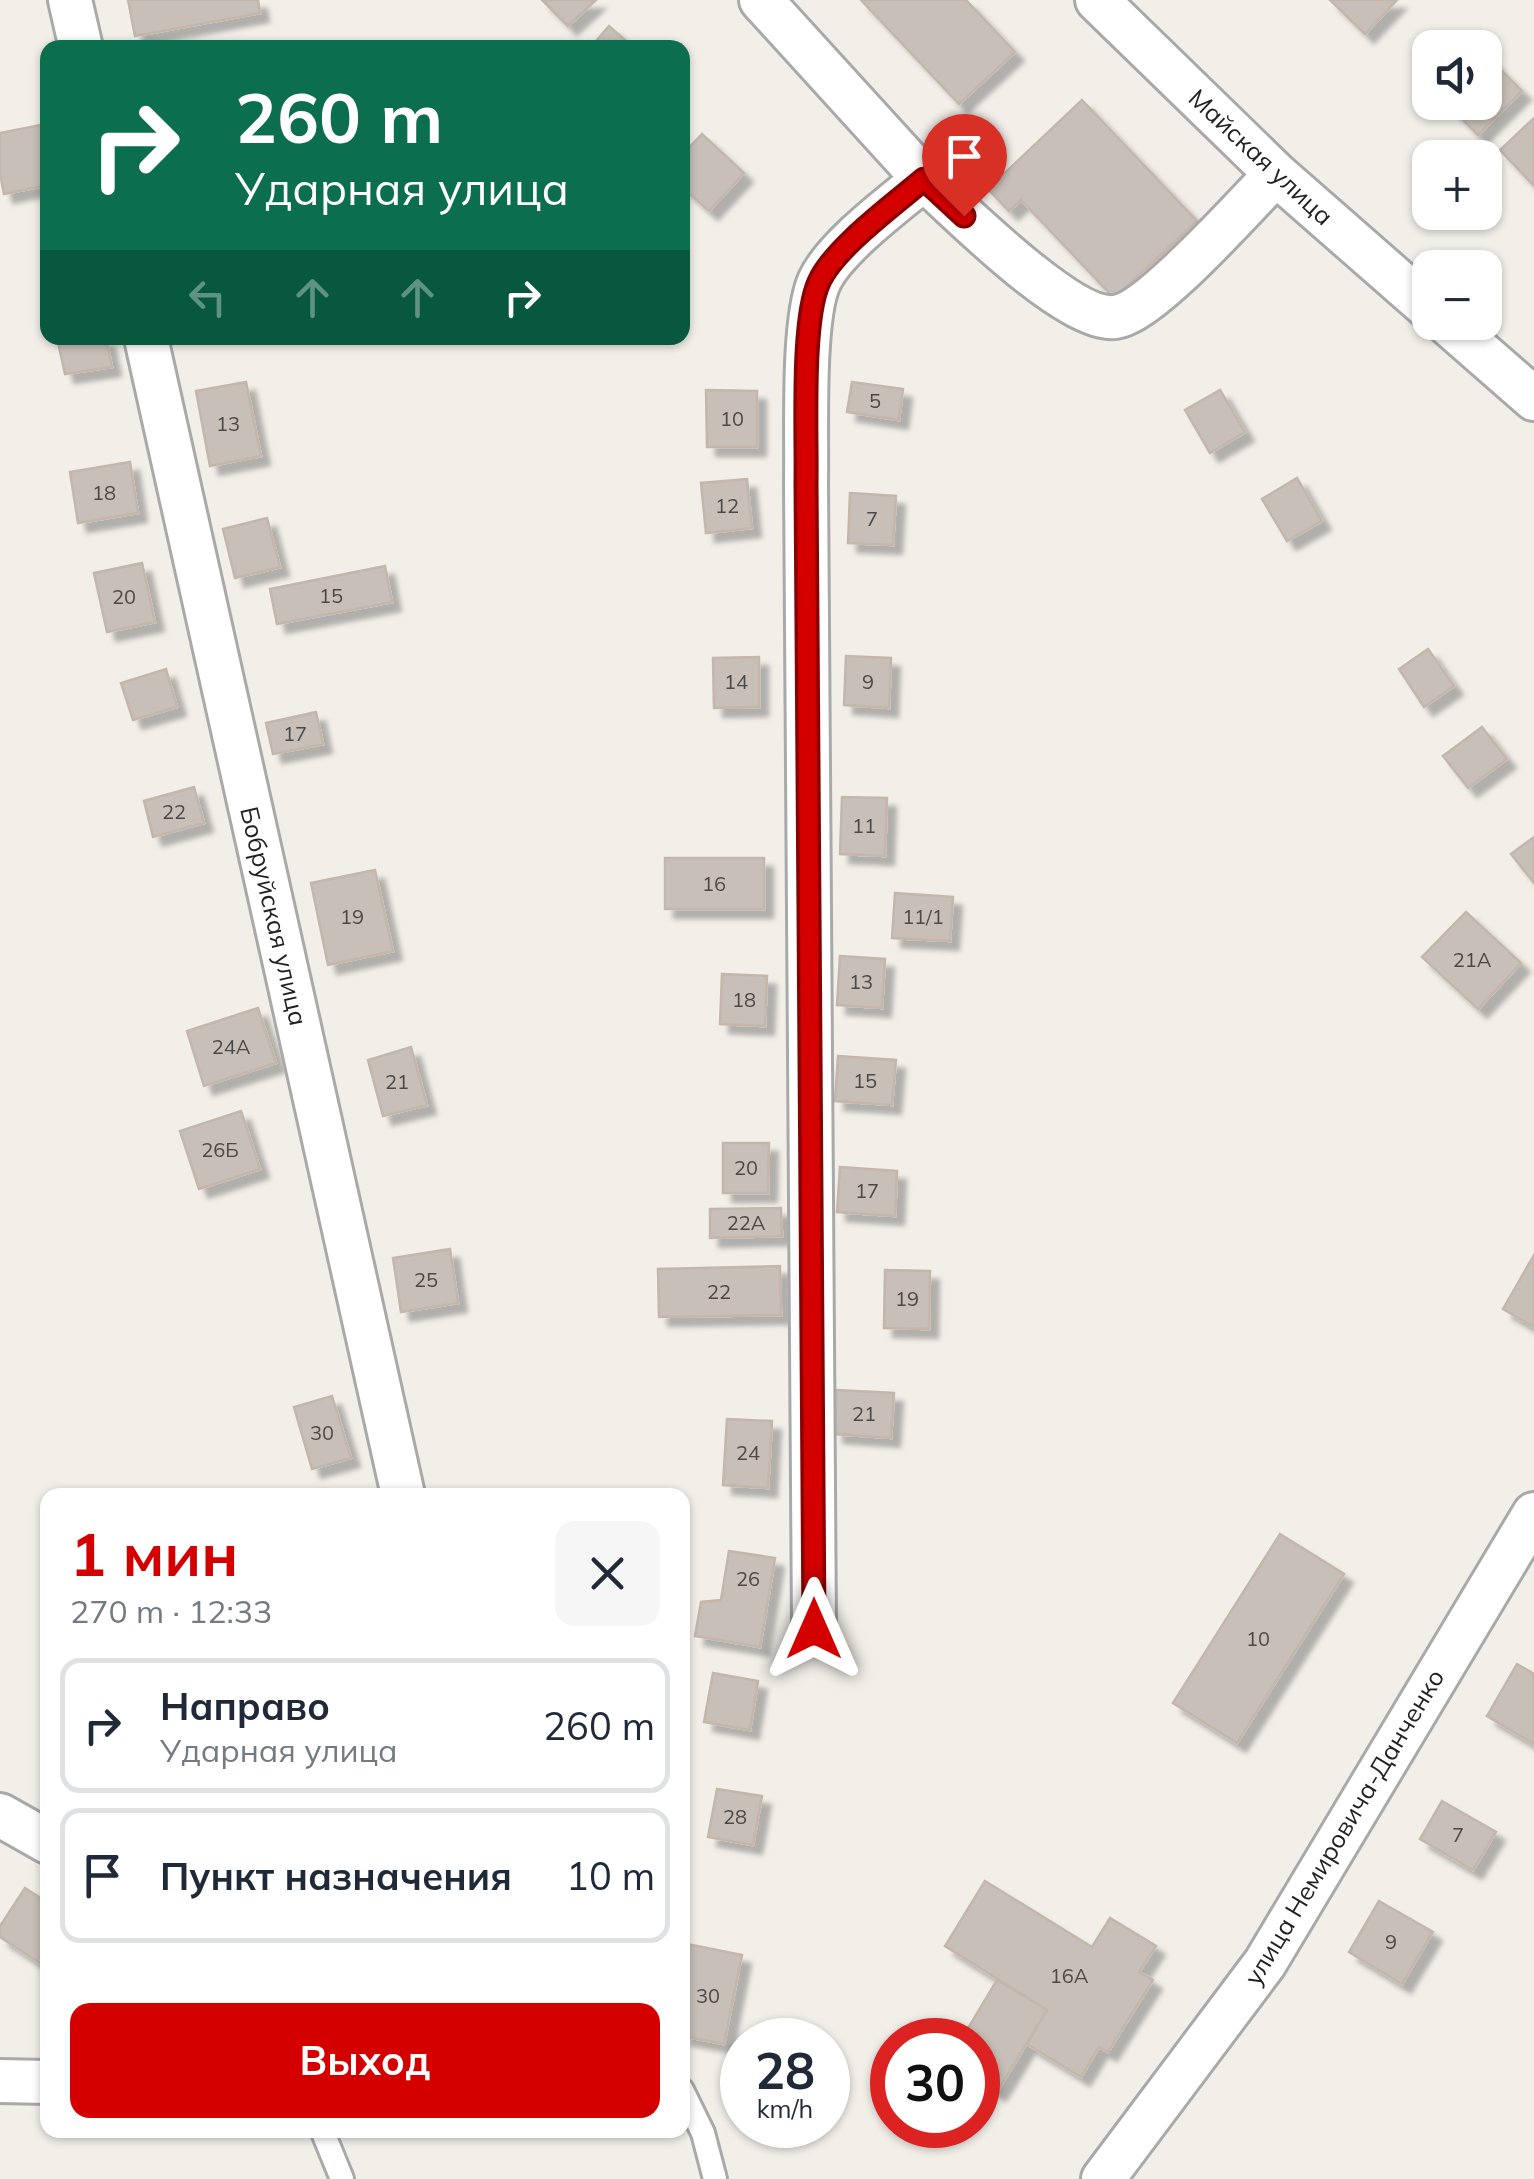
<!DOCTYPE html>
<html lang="ru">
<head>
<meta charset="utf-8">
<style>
	:root { --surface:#fff; --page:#f6f6f7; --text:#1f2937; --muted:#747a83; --line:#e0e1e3; --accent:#d40000 }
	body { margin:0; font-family:Mulish,sans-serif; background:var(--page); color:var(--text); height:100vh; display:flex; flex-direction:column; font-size:38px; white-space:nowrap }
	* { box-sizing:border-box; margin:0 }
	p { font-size:32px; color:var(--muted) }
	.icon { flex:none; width:55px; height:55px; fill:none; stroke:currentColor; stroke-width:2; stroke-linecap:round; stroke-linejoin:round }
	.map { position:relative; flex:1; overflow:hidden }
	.drawer { position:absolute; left:40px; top:1488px; width:650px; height:650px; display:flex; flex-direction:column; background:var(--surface); border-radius:20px; box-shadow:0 2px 8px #0004 }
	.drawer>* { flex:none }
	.guide { position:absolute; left:40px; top:40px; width:650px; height:305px; border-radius:20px; box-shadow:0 2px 8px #0004; background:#0b6e4f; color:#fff; overflow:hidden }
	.buttons { position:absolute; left:1412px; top:30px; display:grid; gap:20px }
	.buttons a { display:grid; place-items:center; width:90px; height:90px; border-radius:20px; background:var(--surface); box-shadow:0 2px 8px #0004; font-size:50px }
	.speed { position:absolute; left:720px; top:2018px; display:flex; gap:20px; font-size:50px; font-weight:700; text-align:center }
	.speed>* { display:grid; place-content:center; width:130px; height:130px; border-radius:50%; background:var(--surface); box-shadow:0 2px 8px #0004; line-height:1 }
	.speed small { font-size:25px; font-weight:400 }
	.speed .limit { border:15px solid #d22; background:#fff; color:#111 }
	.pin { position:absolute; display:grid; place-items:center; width:85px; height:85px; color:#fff; margin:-102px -42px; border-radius:50% 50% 50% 0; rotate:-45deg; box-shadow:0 0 10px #0007 }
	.pin .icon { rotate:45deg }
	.me { position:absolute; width:110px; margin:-55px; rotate:0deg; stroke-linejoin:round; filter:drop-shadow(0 0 8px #0008) }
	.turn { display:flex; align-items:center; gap:35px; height:210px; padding:0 30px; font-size:45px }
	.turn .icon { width:130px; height:130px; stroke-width:2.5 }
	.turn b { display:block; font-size:70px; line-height:85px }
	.lanes { display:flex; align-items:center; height:95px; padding:0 30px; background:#0003; justify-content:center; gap:50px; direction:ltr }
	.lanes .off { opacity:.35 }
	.round { display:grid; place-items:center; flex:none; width:105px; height:105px; border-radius:20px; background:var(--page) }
	.head { display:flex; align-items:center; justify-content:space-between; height:170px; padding:0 30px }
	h1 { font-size:60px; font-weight:700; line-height:75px; color:var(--accent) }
	.primary-button { display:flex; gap:20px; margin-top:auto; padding:20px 30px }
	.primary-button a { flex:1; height:115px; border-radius:20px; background:var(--accent); color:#fff; font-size:40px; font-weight:700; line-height:115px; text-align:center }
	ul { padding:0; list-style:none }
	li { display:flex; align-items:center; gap:30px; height:135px; margin:0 20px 15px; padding:0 10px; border:5px solid var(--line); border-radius:20px }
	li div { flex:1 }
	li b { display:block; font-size:38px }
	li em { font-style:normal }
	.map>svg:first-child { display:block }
	.building { fill:#c7bfb8; stroke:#c4b6ab; stroke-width:2.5; filter:url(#shadow) }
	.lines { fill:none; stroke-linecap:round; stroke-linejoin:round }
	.lane-casing { stroke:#a9a9a9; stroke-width:28 }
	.street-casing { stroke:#a9a9a9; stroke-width:48 }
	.lane { stroke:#fff; stroke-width:22 }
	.street { stroke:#fff; stroke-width:42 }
	.route-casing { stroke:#8a0000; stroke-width:25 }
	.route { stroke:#d40000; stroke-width:18 }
	.labels { text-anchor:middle; stroke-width:8; stroke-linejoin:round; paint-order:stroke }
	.number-label { font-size:20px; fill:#4b4948 }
	.street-label { font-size:25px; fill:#222; stroke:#fff }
</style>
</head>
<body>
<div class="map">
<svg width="1534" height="2179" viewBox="0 0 1534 2179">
	<defs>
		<filter id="shadow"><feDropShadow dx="9" dy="9" stdDeviation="2.5" flood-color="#0004"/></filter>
	</defs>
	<rect width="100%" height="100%" fill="#f2efe9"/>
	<path class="building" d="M128,0h130l2,13 -125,23z
		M542,0h54l-28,26z
		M861,0h105l49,52 -56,52z
		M1330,0h67l-32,34z
		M609,26l25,22h-44z
		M1485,54l37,37 -44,44 -33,-33h40z
		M1082,100l115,121 -83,77 -93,-98 -12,11 -21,-22z
		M1534,118v68l-34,-36z
		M41,125l7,32v28l-44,9 -4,-21v-40z
		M702,134l42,39 -35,38 -27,-24v-32z
		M57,338h49l6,29 -47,7z
		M246,382l15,74 -51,10 -14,-75z
		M852,382l51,7 -4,31 -52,-8z
		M706,390l51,1v56h-50z
		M1220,390l25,42 -35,21 -25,-43z
		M130,462l8,51 -60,10 -8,-51z
		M1297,478l25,43 -35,20 -25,-42z
		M747,479l5,49 -46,5 -5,-50z
		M850,493l46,3 -3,49 -45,-2z
		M267,518l13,49 -45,11 -12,-49z
		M142,563l13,59 -48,10 -13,-59z
		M385,566l7,36 -115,22 -7,-35z
		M1428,649l26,37 -30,21 -25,-38z
		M846,656l45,2 -2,50 -45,-3z
		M759,657v50l-45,1 -1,-50z
		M166,669l11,38 -44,13 -12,-37z
		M316,712l7,32 -50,10 -7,-31z
		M1482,727l25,32 -39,29 -25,-32z
		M194,787l10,36 -51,14 -9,-36z
		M842,797l45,1 -2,58 -45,-2z
		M1534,837v46l-23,-29z
		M665,858h99v51h-99z
		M375,870l18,81 -65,14 -17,-82z
		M895,893l58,4 -3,44 -58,-3z
		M1466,912l55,51 -43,46 -56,-52z
		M840,956l45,3 -3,49 -45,-3z
		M722,974l45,2 -2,50 -45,-2z
		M258,1008l18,55 -72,23 -17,-55z
		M411,1047l16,58 -44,11 -15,-56z
		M838,1056l58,4 -4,45 -57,-4z
		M241,1111l19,58 -61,20 -19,-58z
		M723,1143h46l-1,50h-45z
		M840,1167l57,4 -2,45 -58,-4z
		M781,1208l1,28 -72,2v-29z
		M450,1249l8,54 -57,9 -8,-54z
		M1534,1255v72l-31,-18z
		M780,1266l1,49 -122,2 -1,-48z
		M885,1270l45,1 -1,58 -45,-1z
		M836,1390l58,3 -3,45 -57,-4z
		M332,1396l19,62 -39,11 -18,-62z
		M727,1419l45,2 -4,67 -45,-3z
		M1280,1534l64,40 -107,169 -64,-40z
		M729,1551l46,7 -15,89 -65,-11 6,-34 20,-2z
		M1517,1664l17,10v70l-47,-28z
		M713,1673l45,8 -8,49 -46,-8z
		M717,1789l45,7 -9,49 -45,-8z
		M1442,1801l54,31 -23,38 -53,-31z
		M985,1881l107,66 18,-29 46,28 -17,26 14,8 -45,72 -9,-5 -18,30 -54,-33 20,-34 -102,-64z
		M25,1888l23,15v55l-5,7 -43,-28v-11z
		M1379,1901l54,31 -31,52 -53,-32z
		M682,1943l60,12 -18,89 -42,-8z
		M997,1980l50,30 -50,82 -19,-12v-40h-17z"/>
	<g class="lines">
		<defs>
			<path id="lane" d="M682,2090l21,43 12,46
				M322,2130l20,49"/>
			<path id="street" d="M70,0l11,48
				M761,0l163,179
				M1097,0l179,174 154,135
				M1446,322l88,77
				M146,338l257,1157
				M814,1629l-8,-1147c1,-47 -4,-161 13,-200 15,-34 76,-79 105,-103 36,33 145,143 191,138 36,-4 132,-114 161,-143
				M0,1815l48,27
				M0,2081l48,1
				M1103,2179l162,-216 269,-449"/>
		</defs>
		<use href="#lane" class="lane-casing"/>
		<use href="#street" class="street-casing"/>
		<use href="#lane" class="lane"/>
		<use href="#street" class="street"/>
	</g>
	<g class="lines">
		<defs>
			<path id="route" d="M814,1629l-8,-1147c1,-48 -5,-161 13,-200 15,-34 77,-79 105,-103l40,37"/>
		</defs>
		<use href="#route" class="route-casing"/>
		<use href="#route" class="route"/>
	</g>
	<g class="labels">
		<g class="number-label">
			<text x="875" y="408">5</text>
			<text x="732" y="426">10</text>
			<text x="228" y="431">13</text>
			<text x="104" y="500">18</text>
			<text x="727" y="513">12</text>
			<text x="872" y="526">7</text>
			<text x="331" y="603">15</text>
			<text x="124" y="604">20</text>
			<text x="736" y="689">14</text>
			<text x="868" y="689">9</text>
			<text x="295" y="741">17</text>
			<text x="174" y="819">22</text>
			<text x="864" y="833">11</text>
			<text x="714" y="891">16</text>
			<text x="352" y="924">19</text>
			<text x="923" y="924">11/1</text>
			<text x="1472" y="967">21А</text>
			<text x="861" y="989">13</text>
			<text x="744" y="1007">18</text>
			<text x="231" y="1054">24А</text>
			<text x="865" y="1088">15</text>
			<text x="397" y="1089">21</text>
			<text x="220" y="1157">26Б</text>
			<text x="746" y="1175">20</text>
			<text x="867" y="1198">17</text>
			<text x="746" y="1230">22А</text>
			<text x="426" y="1287">25</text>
			<text x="719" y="1299">22</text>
			<text x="907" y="1306">19</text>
			<text x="864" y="1421">21</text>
			<text x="322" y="1440">30</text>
			<text x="748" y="1460">24</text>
			<text x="748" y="1586">26</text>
			<text x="1258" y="1646">10</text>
			<text x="735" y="1824">28</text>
			<text x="1458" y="1842">7</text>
			<text x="1391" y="1949">9</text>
			<text x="1069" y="1983">16А</text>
			<text x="708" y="2003">30</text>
		</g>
		<g class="street-label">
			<text transform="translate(1261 157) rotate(43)" y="9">Майская улица</text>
			<text transform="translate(274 916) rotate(77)" y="9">Бобруйская улица</text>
			<text transform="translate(1344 1827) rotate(-59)" y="9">улица Немировича-Данченко</text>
		</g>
	</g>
</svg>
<div class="buttons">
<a><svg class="icon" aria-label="sound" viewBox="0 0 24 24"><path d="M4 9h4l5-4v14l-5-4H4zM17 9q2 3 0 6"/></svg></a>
<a>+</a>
<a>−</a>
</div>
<div class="speed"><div>28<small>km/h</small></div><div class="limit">30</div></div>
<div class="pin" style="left:964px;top:216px;background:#d93025"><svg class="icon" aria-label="arrive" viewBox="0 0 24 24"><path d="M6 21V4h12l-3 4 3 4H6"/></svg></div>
<svg class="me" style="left:814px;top:1629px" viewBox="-20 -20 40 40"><path d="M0-17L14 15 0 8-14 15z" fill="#d40000" stroke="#fff" stroke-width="4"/></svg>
<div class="guide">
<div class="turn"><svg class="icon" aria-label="right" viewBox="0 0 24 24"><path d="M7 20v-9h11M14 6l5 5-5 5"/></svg><div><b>260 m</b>Ударная улица</div></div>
<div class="lanes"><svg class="icon off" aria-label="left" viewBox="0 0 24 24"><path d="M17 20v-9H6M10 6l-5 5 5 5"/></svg><svg class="icon off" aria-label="ahead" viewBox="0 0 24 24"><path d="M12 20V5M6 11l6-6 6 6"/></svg><svg class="icon off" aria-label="ahead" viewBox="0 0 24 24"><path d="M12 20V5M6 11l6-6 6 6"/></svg><svg class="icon" aria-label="right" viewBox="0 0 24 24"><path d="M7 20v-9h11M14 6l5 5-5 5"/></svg></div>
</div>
<section class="drawer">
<div class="head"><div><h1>1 мин</h1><p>270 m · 12:33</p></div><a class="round"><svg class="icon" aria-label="close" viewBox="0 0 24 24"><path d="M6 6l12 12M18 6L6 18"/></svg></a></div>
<ul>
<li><svg class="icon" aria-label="right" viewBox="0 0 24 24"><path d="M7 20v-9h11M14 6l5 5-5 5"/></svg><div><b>Направо</b><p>Ударная улица</p></div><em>260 m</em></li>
<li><svg class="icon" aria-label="arrive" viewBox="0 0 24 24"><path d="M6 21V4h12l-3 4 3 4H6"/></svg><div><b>Пункт назначения</b></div><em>10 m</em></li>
</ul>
<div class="primary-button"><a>Выход</a></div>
</section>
</div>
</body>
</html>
